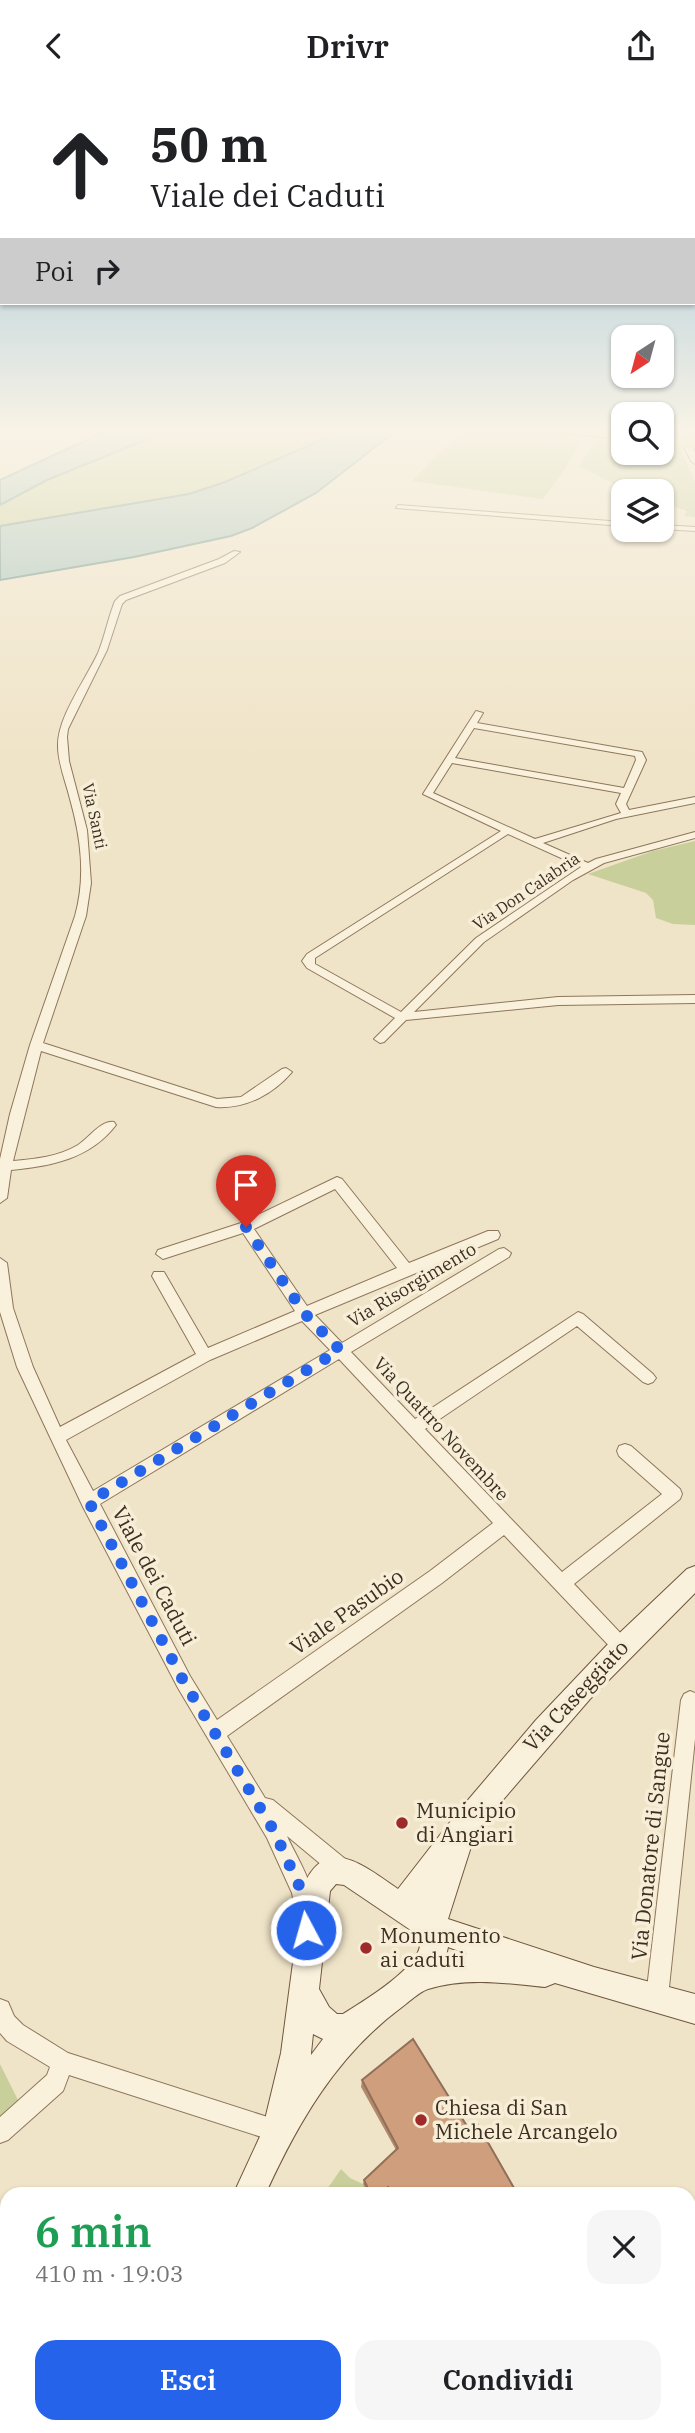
<!DOCTYPE html>
<html lang="it">
<head>
<meta charset="utf-8">
<style>
	:root { --surface:#fff; --page:#f6f6f6; --text:#202124; --muted:#757577; --accent:#2563eb }
	body { margin:0; font-family:"IBM Plex Serif",serif; background:var(--page); color:var(--text); height:100vh; display:flex; flex-direction:column; font-size:26px; white-space:nowrap }
	* { box-sizing:border-box; margin:0 }
	p { font-size:23px; color:var(--muted) }
	.icon { flex:none; width:38px; height:38px; fill:none; stroke:currentColor; stroke-width:2; stroke-linecap:round; stroke-linejoin:round }
	.map { position:relative; flex:1; overflow:hidden }
	.panel { position:absolute; left:0px; top:2096px; width:696px; height:247px; display:flex; flex-direction:column; background:var(--surface); border-radius:21px 21px 0 0; box-shadow:0 2px 5px #0004 }
	.panel>* { flex:none }
	.guide { position:absolute; left:0px; top:0px; width:696px; height:214px; box-shadow:0 2px 5px #0004; background:#fff; color:var(--text); overflow:hidden }
	.needle { width:46px; rotate:216deg }
	.fabs { position:absolute; left:611px; top:234px; display:grid; gap:14px }
	.fabs a { display:grid; place-items:center; width:63px; height:63px; border-radius:14px; background:var(--surface); box-shadow:0 2px 5px #0004; font-size:35px }
	.pin { position:absolute; display:grid; place-items:center; width:60px; height:60px; color:#fff; margin:-72px -30px; border-radius:50% 50% 50% 0; rotate:-45deg; box-shadow:0 0 7px #0007 }
	.pin .icon { rotate:45deg }
	.me { position:absolute; width:77px; margin:-38px; rotate:354deg; stroke-linejoin:round; filter:drop-shadow(0 0 5px #0008) }
	.turn { display:flex; align-items:center; gap:24px; height:147px; padding:0 35px; font-size:32px }
	.turn .icon { width:91px; height:91px; stroke-width:2.5 }
	.turn b { display:block; font-size:49px; line-height:60px }
	.then { display:flex; align-items:center; height:66px; padding:0 35px; background:#0003; gap:14px; font-size:26px }
	.round { display:grid; place-items:center; flex:none; width:74px; height:74px; border-radius:21px; background:var(--page) }
	.head { display:flex; align-items:center; justify-content:space-between; height:119px; padding:0 35px }
	h1 { font-size:42px; font-weight:600; line-height:52px; color:#1e9e55 }
	.action { display:flex; gap:14px; margin-top:auto; padding:14px 35px }
	.action a { flex:1; height:80px; border-radius:21px; background:var(--accent); color:#fff; font-size:28px; font-weight:600; line-height:80px; text-align:center }
	.action a+a { background:var(--page); color:var(--text) }
	header { display:flex; justify-content:space-between; align-items:center; height:91px; padding:0 35px; background:var(--surface); font-size:32px; font-weight:600 }
	.map>svg:first-child { display:block }
	.green { fill:#c9cf9b }
	.water { fill:#a9c4bc; stroke:#6f938a; stroke-width:2 }
	.lines { fill:none; stroke-linecap:round; stroke-linejoin:round }
	.river { fill:#a9c4bc; fill-rule:evenodd }
	.street-casing { stroke:#8d765c; stroke-width:2 }
	.secondary-casing { stroke:#6f573f; stroke-width:2 }
	.primary-casing { stroke:#5b4430; stroke-width:2 }
	.street { fill:#faf1dc; fill-rule:evenodd }
	.secondary { fill:#faf1dc; fill-rule:evenodd }
	.primary { fill:#f3d9a0; fill-rule:evenodd }
	.primary-bridge-casing { stroke:#5b4430; stroke-width:10; stroke-linecap:butt }
	.primary-bridge { stroke:#f3d9a0; stroke-width:10 }
	.wall { fill:#b2896c }
	.shaded-wall { fill:#916f58 }
	.building { fill:#cf9f7d; stroke:#916f58; stroke-width:2 }
	.route { stroke:#2563eb; stroke-width:12; stroke-dasharray:0 21.6 }
	.poi-dot { fill:#9e2a2b; stroke:#f7eed8; stroke-width:2.5 }
	.labels { text-anchor:middle; stroke-width:7; stroke-linejoin:round; paint-order:stroke }
	.far-street-label { font-size:16px; fill:#3d2e20; stroke:#f7eed8 }
	.street-label { font-size:18px; fill:#3d2e20; stroke:#f7eed8 }
	.near-street-label { font-size:21px; fill:#3d2e20; stroke:#f7eed8 }
	.near-poi-label { font-size:21px; fill:#3d2e20; stroke:#f7eed8; text-anchor:start }
</style>
</head>
<body>
<header><svg class="icon" aria-label="back" viewBox="0 0 24 24"><path d="M15 5l-7 7 7 7"/></svg>Drivr<svg class="icon" aria-label="share" viewBox="0 0 24 24"><path d="M12 15V3M7 8l5-5 5 5M5 13v7h14v-7"/></svg></header>
<div class="map">
<svg width="695" height="2342" viewBox="0 0 695 2342">
	<rect width="100%" height="100%" fill="#f0e4c8"/>
	<path class="green" d="M175,337h164l-13,10 -101,44 -36,12 -189,32v-21l47,-25z
		M465,337h50l69,7 -17,31 -24,33 -131,-18z
		M598,345l25,2v15h39v-11l16,2 17,37v36l-11,-1 3,-5 -25,-8v-11h-32l-51,-26z
		M695,750v84l-22,-1 -17,-6 -3,-18 -7,-7 -58,-19 65,-23z
		M0,1973l21,42 -21,17z
		M341,2078l9,9 13,6 5,10 -45,1z
		M279,2336h318l-2,6h-319z"/>
	<path class="water" d="M112,337h63l-128,52 -47,25v-25z
		M339,337h52l1,6 -76,59 -64,35 -21,8 -97,21 -134,23v-54l189,-32 36,-12 101,-44z"/>
	<g class="lines">
		<path class="river" d="M685,337h10v12l-4,-1z"/>
		<defs>
			<path id="street" d="M398,414l225,17v4l-227,-18z
				M662,434l33,2v4l-33,-2z
				M234,460l6,1 -15,11 -99,37 -4,4 -15,46 -39,79 -1,8 2,24 18,69 4,53 -5,33 -43,127 174,56 24,-2 41,-28 4,-1 6,4c-19,22 -46,37 -76,35l-175,-56 -28,110c22,-2 45,-4 65,-16 11,-7 23,-25 36,-23l2,3c-26,34 -65,41 -105,45l-4,28 -7,5v-44l10,-45 20,-69 45,-129c11,-39 6,-78 -5,-117 -4,-17 -12,-35 -12,-53 -1,-28 28,-67 40,-93 7,-17 10,-35 17,-52l5,-5 99,-37z
				M476,620l7,2 -6,10 165,29 4,8 -20,44 3,6 66,-13v6l-79,16 -73,24 45,20 8,-4 99,-27v6l-91,25 -31,17 -89,62 -70,70 144,-15 137,-2v8l-137,2 -152,15 -22,22 -4,1 -6,-4 21,-21 -88,-50 -5,-7 5,-7 194,-123 -78,-37zM474,637l161,28 1,4 -12,28 -169,-30zM452,672l169,30 -5,11 5,9 -86,26 -102,-46zM508,743l73,33 -105,71 -75,74 -86,-48v-6z
				M337,1086l5,2 67,84 79,-32h10l2,4 -2,4 -183,76 27,28 157,-94 5,-1 7,5 -2,4 -158,95 64,67 163,-107 5,2 70,60 3,4 -3,4 -5,2 -5,-2 -66,-56 -152,103 137,143 100,-78 -43,-38 -2,-5 2,-5 6,-2 6,2 49,43 2,5 -2,5 -106,85 53,56 3,6 -3,6 -6,3 -6,-3 -111,-117 -62,48 -215,153 38,62 8,2 76,62 3,7 -3,7 -7,3 -7,-3 -48,-40c10,23 35,58 24,83l-7,3 -7,-3 -5,-26 -25,-55 -89,-150 -95,-181 -66,-140 -17,-55v-54l7,5 6,45 20,59 27,60 136,-73 -44,-78 2,-4h10l44,76 87,-37 -52,-78 -80,26 -7,-5 2,-4 83,-27zM335,1098l62,79 -90,38 -53,-77zM302,1230l28,29 -237,141 -27,-51 144,-80zM339,1268l154,164 -63,48 -213,149 -27,-44 -90,-172z
				M690,1600l5,2v46l-27,258 -3,8 -8,3 -8,-3 -3,-8 35,-297 3,-6z
				M0,1908l8,3 6,14 9,9 45,28 209,67 8,3 3,8 -3,8 -8,3 -208,-67 -6,16 -55,49 -8,3v-26l47,-42 3,-8 -43,-26 -7,-8z"/>
			<path id="secondary" d="M675,337h8l12,24v12l-4,-3z
				M695,1475v27l-105,106 -114,132 -28,88 146,48 101,27v30l-140,-41 -10,4c-38,-4 -79,-10 -117,2 -9,3 -18,12 -26,18 -65,48 -104,115 -137,188h-32l29,-63 19,-79 22,-166c23,-55 62,-20 95,2l59,-76 79,-93 73,-77 78,-74zM336,1793l8,1 74,50c2,6 3,12 0,17 -10,22 -54,49 -75,62h-6l-8,-7 -10,-18 11,-98zM448,1856l19,7 -21,2zM313,1943l10,5 -12,16v-2z
				M125,2336h35l-2,6h-36z"/>
			<path id="primary" d="M537,337l86,5v6l-82,-8z"/>
		</defs>
		<use href="#street" class="street-casing"/>
		<use href="#secondary" class="secondary-casing"/>
		<use href="#primary" class="primary-casing"/>
		<use href="#street" class="street"/>
		<use href="#secondary" class="secondary"/>
		<use href="#primary" class="primary"/>
		<defs>
			<path id="primary-bridge" d="M662,349l33,3"/>
		</defs>
		<use href="#primary-bridge" class="primary-bridge-casing"/>
		<use href="#primary-bridge" class="primary-bridge"/>
	</g>
	<path class="wall" d="M362,1989l108,51 48,64h-130l-1,-4 -4,4h-15l-5,-11 1,-4 32,-30 -35,-63z"/>
	<path class="shaded-wall" d="M388,2096l-1,4 -4,4h-5z"/>
	<path class="building" d="M413,1948l57,92 8,-6 40,70h-118l-2,-4 -4,4h-2l-4,-8 -10,8h-7l-7,-15 34,-32 -36,-68z
		M211,2336h32l-3,6h-31l3,-5z"/>
	<linearGradient id="sky" x2="0" y2="1"><stop stop-color="#8fbad6"/><stop offset="0.51" stop-color="#f8f3e6"/><stop offset="1" stop-color="#f8f3e6" stop-opacity="0"/></linearGradient>
	<rect width="695" height="665" fill="url(#sky)"/>
	<g class="lines">
		<path class="route" d="M246,1136l59,87 35,36 -251,152 95,180 90,149 28,61 4,38"/>
	</g>
	<g class="poi-dot">
		<circle cx="402" cy="1732" r="7"/>
		<circle cx="366" cy="1857" r="7"/>
		<circle cx="421" cy="2029" r="7"/>
	</g>
	<g class="labels">
		<g class="far-street-label">
			<text transform="translate(95 725) rotate(78)" y="6">Via Santi</text>
			<text transform="translate(526 800) rotate(-34)" y="6">Via Don Calabria</text>
		</g>
		<g class="street-label">
			<text transform="translate(412 1194) rotate(-31)" y="6">Via Risorgimento</text>
			<text transform="translate(441 1338) rotate(47)" y="6">Via Quattro Novembre</text>
		</g>
		<g class="near-street-label">
			<text transform="translate(154 1485) rotate(62)" y="7">Viale dei Caduti</text>
			<text transform="translate(347 1521) rotate(-35)" y="7">Viale Pasubio</text>
			<text transform="translate(576 1605) rotate(-47)" y="7">Via Caseggiato</text>
			<text transform="translate(651 1755) rotate(-84)" y="7">Via Donatore di Sangue</text>
		</g>
		<g class="near-poi-label">
			<text x="416" y="1727">Municipio<tspan x="416" dy="24">di Angiari</tspan></text>
			<text x="380" y="1852">Monumento<tspan x="380" dy="24">ai caduti</tspan></text>
			<text x="435" y="2024">Chiesa di San<tspan x="435" dy="24">Michele Arcangelo</tspan></text>
		</g>
	</g>
</svg>
<div class="fabs">
<a><svg class="needle" viewBox="-14 -14 28 28"><path d="M0-13l5 13h-10z" fill="#e53935"/><path d="M0 13l5-13h-10z" fill="#757577"/></svg></a>
<a><svg class="icon" aria-label="search" viewBox="0 0 24 24"><circle cx="10" cy="10" r="6"/><path d="M15 15l6 6"/></svg></a>
<a><svg class="icon" aria-label="layers" viewBox="0 0 24 24"><path d="M12 4l9 5-9 5-9-5zM3 14l9 5 9-5"/></svg></a>
</div>
<div class="pin" style="left:246px;top:1136px;background:#d93025"><svg class="icon" aria-label="arrive" viewBox="0 0 24 24"><path d="M6 21V4h12l-3 4 3 4H6"/></svg></div>
<svg class="me" style="left:306px;top:1839px" viewBox="-20 -20 40 40"><circle r="17" fill="#2563eb" stroke="#fff" stroke-width="3"/><path d="M0-11L8 9 0 5-8 9z" fill="#fff"/></svg>
<div class="guide">
<div class="turn"><svg class="icon" aria-label="ahead" viewBox="0 0 24 24"><path d="M12 20V5M6 11l6-6 6 6"/></svg><div><b>50 m</b>Viale dei Caduti</div></div>
<div class="then">Poi<svg class="icon" aria-label="right" viewBox="0 0 24 24"><path d="M7 20v-9h11M14 6l5 5-5 5"/></svg></div>
</div>
<section class="panel">
<div class="head"><div><h1>6 min</h1><p>410 m · 19:03</p></div><a class="round"><svg class="icon" aria-label="close" viewBox="0 0 24 24"><path d="M6 6l12 12M18 6L6 18"/></svg></a></div>
<div class="action"><a>Esci</a><a>Condividi</a></div>
</section>
</div>
</body>
</html>
